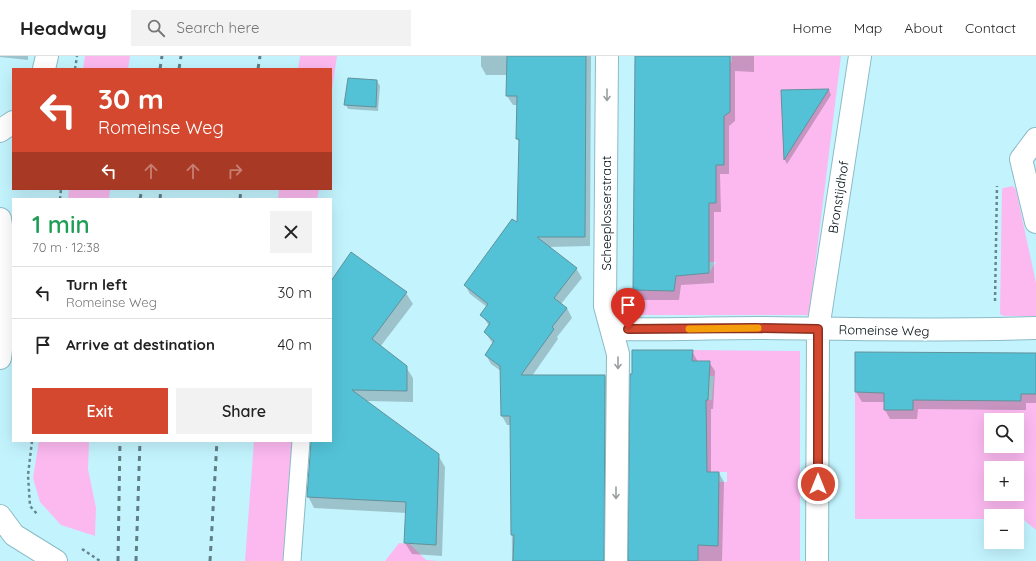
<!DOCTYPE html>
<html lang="en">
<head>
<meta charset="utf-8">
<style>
	:root { --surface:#fff; --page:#f2f2f2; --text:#222; --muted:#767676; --line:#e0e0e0; --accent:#d3482f }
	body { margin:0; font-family:Quicksand,sans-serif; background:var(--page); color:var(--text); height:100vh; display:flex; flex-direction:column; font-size:15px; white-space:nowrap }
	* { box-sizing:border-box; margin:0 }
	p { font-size:13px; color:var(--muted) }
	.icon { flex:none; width:22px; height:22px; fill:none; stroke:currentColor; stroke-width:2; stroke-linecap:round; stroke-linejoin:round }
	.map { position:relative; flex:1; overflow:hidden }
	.panel { position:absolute; left:12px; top:142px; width:320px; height:244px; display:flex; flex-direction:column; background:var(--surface); border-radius:0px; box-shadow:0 4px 16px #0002 }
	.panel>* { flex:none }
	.banner { position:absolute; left:12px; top:12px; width:320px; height:122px; border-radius:0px; box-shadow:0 4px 16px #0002; background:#d3482f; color:#fff; overflow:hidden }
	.buttons { position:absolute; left:984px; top:357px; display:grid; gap:8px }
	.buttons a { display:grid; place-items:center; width:40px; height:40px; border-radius:0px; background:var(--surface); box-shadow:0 4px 16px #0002; font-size:20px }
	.pin { position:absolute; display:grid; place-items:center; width:34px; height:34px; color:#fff; margin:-41px -17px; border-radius:50% 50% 50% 0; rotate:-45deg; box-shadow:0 0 4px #0007 }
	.pin .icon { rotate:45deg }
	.me { position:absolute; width:44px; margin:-22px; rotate:0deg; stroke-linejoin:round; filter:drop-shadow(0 0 3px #0008) }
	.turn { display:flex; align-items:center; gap:14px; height:84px; padding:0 20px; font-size:18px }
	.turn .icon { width:52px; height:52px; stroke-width:2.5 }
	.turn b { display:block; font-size:28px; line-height:34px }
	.lanes { display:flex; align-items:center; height:38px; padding:0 20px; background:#0003; justify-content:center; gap:20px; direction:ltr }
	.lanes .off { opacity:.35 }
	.round { display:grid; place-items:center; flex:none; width:42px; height:42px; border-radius:0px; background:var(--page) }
	.summary { display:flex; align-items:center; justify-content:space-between; height:68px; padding:0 20px }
	h1 { font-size:24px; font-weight:600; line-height:30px; color:#1e9e55 }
	.button { display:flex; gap:8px; margin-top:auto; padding:8px 20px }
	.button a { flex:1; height:46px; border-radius:0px; background:var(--accent); color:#fff; font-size:16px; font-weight:600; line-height:46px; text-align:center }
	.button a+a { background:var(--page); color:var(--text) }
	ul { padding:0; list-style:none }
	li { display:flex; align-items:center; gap:12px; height:52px; padding:0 20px; border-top:1px solid var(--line) }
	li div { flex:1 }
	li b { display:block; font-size:15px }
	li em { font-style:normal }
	header { display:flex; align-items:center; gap:24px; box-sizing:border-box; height:56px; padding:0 20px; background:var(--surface); border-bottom:1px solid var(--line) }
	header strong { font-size:19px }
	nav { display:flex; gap:22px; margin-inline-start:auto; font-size:14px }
	.search { width:280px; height:36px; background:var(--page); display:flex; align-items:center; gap:10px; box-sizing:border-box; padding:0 14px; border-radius:0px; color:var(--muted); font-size:15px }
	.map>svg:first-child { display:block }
	.green { fill:#fbb9f0; fill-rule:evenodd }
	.shadow { fill:#0003 }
	.building { fill:#53c2d7; stroke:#63919a }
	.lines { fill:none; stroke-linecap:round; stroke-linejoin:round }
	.service-casing { stroke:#8cbbc5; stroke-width:19 }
	.minor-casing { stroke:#8cbbc5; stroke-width:24 }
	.tertiary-casing { stroke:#8cbbc5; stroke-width:24 }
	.path { stroke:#66878e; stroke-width:2.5; stroke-dasharray:3 3; stroke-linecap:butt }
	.service { stroke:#fff; stroke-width:17 }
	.minor { stroke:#fff; stroke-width:22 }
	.tertiary { stroke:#fff; stroke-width:22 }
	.rail { stroke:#5f7e85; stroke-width:3; stroke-dasharray:5 5; stroke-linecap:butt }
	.oneway { stroke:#999fa1 }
	.route-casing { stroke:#892f1f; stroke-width:10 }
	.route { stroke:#d3482f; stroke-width:7 }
	.slow { stroke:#f59e0b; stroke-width:7 }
	.labels { text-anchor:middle; stroke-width:4; stroke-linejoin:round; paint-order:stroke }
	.street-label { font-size:13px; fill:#010f13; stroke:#fff }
</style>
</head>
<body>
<header>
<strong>Headway</strong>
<div class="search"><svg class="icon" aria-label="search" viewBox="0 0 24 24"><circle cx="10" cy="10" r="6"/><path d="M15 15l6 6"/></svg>Search here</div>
<nav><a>Home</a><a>Map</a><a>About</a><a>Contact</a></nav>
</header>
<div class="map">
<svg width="1036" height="505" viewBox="0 0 1036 505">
	<rect width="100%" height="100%" fill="#c3f4fe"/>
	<path class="green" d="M85,0h45l-2,13h-45z
		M300,0h37l-6,40v-27h-33z
		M732,0h109l-32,259h-176v-25l41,1 2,-15 33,-3 7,-11 -44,-1 4,-58 40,-1v-29l-40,-8h41v-16l7,-9v-11l-20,-2 19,-11 7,-4 -2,-50h4z
		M1013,130l3,4 20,93v33h-31l-4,-1 -1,-2 2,-124 1,-1z
		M69,133h41l-1,10h-41z
		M279,133h40l-2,10h-39z
		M693,294l107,1v210h-102v-16h20l-13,-63h22v-10h-21l-1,-72h7l2,-24h-5l1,-15h-18z
		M855,336l29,1v17l29,-17 29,7 79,1v-7h15v136l-12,-10h-7v-4h-26v3h-136zM991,364h26v26h-26zM991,412h26v26h-26z
		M39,385h50l-1,28 8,39 -1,28 -34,-11 -21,-23 -7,-24z
		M254,385h41l-8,120h-42z
		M399,487l11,1 16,16 12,1h-53z"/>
	<path class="shadow" d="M0,0h28v4l-28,-3z
		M481,0h110l-1,190 -43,1 29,21 6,10 -21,26 6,4 5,10 -15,19 1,2 -26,37h73l5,9 -2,176h-96l-1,-136h-4l-5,-9 -1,-45 -10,-7 -5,-9 7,-11 -8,-12 4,-6 -7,-11 5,-8 -17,-13 -5,-9 53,-61 2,-81 -3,-4 1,-34h-5l-6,-9 1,-21h-22l-5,-9z
		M636,0h118v16l-19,-1v50l-6,5v48h-9l1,38h-7v71l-33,2 -2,15h-39l-6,-10z
		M377,25l3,5 -2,25 -30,-2 -2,-4z
		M829,34l2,5 -44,69 -2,-4 -3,-69z
		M331,227l75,10 7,11 -33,43 26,20 7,11v24l-47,-1 72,54 7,12 -3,89 -30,-2 -7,-11 2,-30 -93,-5 -6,-12 4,-55h19z
		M692,295l6,11h11l6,9 -2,38h-2v64h8l5,9 -2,79h-92z
		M856,297l180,1v49h-10v7l-108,-1 -1,10h-27l-5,-9v-8h-23l-6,-10z"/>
	<path class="building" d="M507,0h79l-1,181h-48l40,31 -23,30 13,10 -15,19 2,2 -33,46h84l-1,186h-91l1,-26h-3l-1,-119h-9l-1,-50 -15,-11 9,-14 -10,-9 6,-9 -10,-8 8,-11 -24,-19 48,-66 5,3 2,-83h-3l1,-43h-11z
		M635,0h95v56l-6,4v49h-8v38h-7v70l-33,3 -2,15 -41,-1z
		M348,22l29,2 -1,27 -32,-2z
		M829,33l-45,71 -3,-70z
		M351,196l56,40 -35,47 35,27v25l-55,-1 87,64 -3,91 -32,-2 2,-41 -99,-5 4,-56h20v-160z
		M632,294h61l-1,11h18l-2,39h-2l1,72h12l-1,74 -20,-1v16h-70l2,-187h2z
		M855,296l181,1v41h-15v7l-108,-1v10h-29v-17l-29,-1z"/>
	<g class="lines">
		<defs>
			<path id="service" d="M292,505l9,-120"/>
			<path id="minor" d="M607,0l-2,250 13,48 -2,207
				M1036,83l-15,20 15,63
				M612,273c49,1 97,-1 145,-1 93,1 186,3 279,0
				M817,505l1,-232 42,-273"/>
			<path id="tertiary" d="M44,13l3,-13
				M0,75l13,-9
				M0,163l7,45 -2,52 -5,42
				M0,460l14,19 42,26"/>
		</defs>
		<use href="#service" class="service-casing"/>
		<use href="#minor" class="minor-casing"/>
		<use href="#tertiary" class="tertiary-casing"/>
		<path class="path" d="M75,13l2,-13
			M60,143l1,-10
			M995,245l2,-115
			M32,385l-4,34 2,31 7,8
			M82,493l18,12"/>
		<use href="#service" class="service"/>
		<use href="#minor" class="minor"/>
		<use href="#tertiary" class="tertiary"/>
		<path class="rail" d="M160,13l2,-13
			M179,13l2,-13
			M258,13l2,-13
			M140,143l2,-10
			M160,143l1,-10
			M240,143l1,-10
			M118,505l2,-120
			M136,505l4,-120
			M210,505l7,-120"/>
	</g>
	<defs><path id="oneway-shaft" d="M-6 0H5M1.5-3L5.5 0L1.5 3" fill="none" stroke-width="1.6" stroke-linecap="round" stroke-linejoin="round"/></defs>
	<g class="oneway">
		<use href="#oneway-shaft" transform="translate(607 39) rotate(90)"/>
		<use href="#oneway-shaft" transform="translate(618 307) rotate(90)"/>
		<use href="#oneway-shaft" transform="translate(616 437) rotate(90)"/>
	</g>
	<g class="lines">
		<defs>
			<path id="route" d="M628,273l128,-1 62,1v155"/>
		</defs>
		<use href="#route" class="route-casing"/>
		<use href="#route" class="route"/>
		<path class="slow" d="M689,273l69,-1"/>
	</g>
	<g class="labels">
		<g class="street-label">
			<text transform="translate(838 141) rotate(-81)" y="5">Bronstijdhof</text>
			<text transform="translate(606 157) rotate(-90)" y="5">Scheeplosserstraat</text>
			<text transform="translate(884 274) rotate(1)" y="5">Romeinse Weg</text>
		</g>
	</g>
</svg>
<div class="buttons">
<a><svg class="icon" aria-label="search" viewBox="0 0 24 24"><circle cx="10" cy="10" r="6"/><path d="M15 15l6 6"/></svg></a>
<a>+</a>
<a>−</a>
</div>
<div class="pin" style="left:628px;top:273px;background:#d93025"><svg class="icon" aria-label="arrive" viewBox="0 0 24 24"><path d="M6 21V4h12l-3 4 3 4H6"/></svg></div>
<svg class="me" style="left:818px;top:428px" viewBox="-20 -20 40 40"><circle r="17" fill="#d3482f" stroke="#fff" stroke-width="3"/><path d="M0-11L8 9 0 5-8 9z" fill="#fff"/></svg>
<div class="banner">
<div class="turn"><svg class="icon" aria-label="left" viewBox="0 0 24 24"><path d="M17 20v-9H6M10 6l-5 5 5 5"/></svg><div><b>30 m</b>Romeinse Weg</div></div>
<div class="lanes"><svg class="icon" aria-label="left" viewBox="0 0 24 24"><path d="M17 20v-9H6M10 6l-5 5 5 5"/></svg><svg class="icon off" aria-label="ahead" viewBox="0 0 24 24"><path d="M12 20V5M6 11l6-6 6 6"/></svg><svg class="icon off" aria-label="ahead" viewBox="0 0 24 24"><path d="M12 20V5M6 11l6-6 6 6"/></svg><svg class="icon off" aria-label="right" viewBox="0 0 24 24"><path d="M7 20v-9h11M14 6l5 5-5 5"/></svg></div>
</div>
<section class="panel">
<div class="summary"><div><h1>1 min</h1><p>70 m · 12:38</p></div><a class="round"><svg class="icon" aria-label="close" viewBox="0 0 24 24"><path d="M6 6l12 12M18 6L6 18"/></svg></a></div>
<ul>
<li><svg class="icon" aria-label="left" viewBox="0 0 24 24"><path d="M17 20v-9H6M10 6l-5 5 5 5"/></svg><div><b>Turn left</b><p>Romeinse Weg</p></div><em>30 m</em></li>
<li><svg class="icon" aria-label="arrive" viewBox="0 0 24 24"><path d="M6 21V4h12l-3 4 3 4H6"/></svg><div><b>Arrive at destination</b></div><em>40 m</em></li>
</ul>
<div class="button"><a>Exit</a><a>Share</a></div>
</section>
</div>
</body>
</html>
